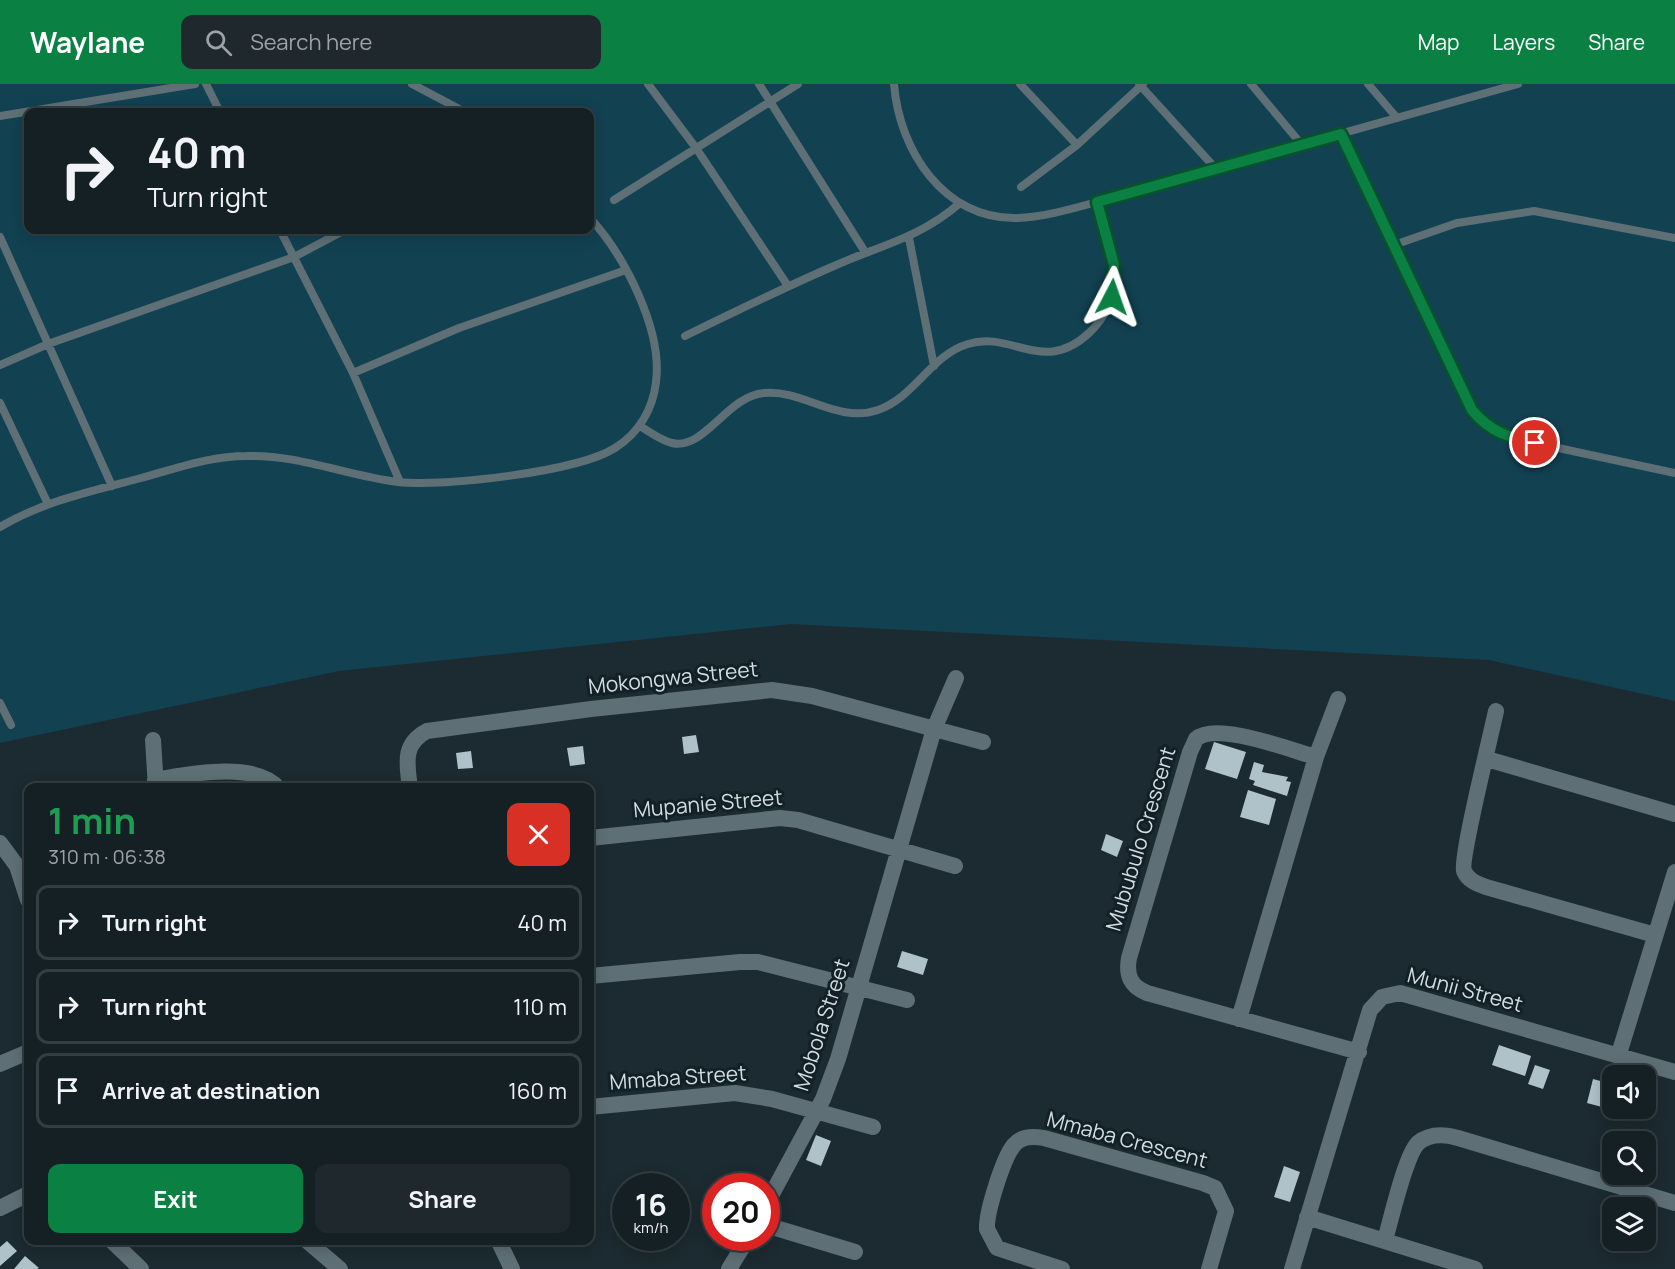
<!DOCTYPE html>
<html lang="en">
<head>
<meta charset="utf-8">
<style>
	:root { --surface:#152025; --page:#1e282d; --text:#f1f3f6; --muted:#9da3a7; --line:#343e42; --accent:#0b8043 }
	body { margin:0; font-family:Manrope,sans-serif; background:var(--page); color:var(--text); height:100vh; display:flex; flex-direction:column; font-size:22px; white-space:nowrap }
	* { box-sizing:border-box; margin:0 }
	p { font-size:20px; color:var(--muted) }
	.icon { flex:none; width:33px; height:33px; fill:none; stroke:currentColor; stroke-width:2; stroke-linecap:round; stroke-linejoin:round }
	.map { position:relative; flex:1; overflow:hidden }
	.panel { position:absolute; left:24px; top:699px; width:570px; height:462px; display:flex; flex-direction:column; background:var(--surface); border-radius:12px; box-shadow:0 3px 15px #0003,0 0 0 2px var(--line) }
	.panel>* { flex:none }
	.guide { position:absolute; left:24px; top:24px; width:570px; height:126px; border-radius:12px; box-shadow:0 3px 15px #0003,0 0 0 2px var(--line); background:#152025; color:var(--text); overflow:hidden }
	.controls { position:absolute; left:1602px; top:981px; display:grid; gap:12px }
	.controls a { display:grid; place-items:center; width:54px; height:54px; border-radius:12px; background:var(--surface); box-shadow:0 3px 15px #0003,0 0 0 2px var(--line); font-size:30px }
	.speed { position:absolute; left:612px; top:1089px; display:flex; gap:12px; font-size:30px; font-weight:700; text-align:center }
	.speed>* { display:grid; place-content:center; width:78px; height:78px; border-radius:50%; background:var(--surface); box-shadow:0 3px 15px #0003,0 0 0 2px var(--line); line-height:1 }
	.speed small { font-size:15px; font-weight:400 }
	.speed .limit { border:9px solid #d22; background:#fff; color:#111 }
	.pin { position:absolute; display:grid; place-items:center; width:51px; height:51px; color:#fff; margin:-26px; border:3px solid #fff; border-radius:50%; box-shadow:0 2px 6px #0007 }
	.me { position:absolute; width:66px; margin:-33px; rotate:4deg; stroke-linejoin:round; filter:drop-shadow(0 0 4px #0008) }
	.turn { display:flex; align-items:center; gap:21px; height:126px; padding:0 24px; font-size:27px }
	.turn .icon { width:78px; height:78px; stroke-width:2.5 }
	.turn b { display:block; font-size:42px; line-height:51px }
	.round { display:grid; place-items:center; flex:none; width:63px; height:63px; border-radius:12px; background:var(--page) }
	.head { display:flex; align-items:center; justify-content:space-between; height:102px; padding:0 24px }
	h1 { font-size:36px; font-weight:700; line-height:45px; color:#1e9e55 }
	.action { display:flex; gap:12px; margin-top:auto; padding:12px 24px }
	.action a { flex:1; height:69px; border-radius:12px; background:var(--accent); color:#fff; font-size:24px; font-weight:700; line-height:69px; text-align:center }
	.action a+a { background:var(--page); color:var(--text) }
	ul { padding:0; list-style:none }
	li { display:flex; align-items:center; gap:18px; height:75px; margin:0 12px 9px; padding:0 12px; border:3px solid var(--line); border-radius:12px }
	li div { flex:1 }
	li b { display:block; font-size:22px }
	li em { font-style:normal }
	header { display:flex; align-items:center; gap:36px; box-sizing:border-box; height:84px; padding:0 30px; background:var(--accent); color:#fff }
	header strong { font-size:28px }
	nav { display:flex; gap:33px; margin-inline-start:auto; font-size:21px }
	.search { width:420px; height:54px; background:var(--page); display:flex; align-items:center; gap:15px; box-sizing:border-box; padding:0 21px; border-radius:12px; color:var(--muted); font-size:22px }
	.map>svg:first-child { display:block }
	.green { fill:#124152; fill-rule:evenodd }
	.building { fill:#afc1c9 }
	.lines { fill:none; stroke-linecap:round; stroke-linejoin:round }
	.lane { stroke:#5e6f76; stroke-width:8 }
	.street { stroke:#5e6f76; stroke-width:16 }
	.route-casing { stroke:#07532c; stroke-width:15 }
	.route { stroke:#0b8043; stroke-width:10 }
	.labels { text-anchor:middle; stroke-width:6; stroke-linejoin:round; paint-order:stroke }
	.street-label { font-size:21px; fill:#d3dde1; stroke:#122127 }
</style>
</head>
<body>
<header>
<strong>Waylane</strong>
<div class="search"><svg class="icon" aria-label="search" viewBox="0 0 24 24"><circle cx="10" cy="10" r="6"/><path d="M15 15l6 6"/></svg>Search here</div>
<nav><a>Map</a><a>Layers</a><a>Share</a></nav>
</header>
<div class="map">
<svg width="1675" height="1185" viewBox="0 0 1675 1185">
	<rect width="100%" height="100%" fill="#1c2b31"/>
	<path class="green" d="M0,0h1675v617l-186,-41 -698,-36 -452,47 -339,72zM28,28h562v118h-562z"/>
	<path class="building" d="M696,651l3,17 -15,2 -2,-17z
		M1214,658l32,10 -9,27 -32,-10z
		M583,662l2,18 -15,2 -3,-18z
		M471,667l2,17 -15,1 -2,-16z
		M1254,678l10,3 -2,7 26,5 -2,4 5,1 -4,14 -34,-11 2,-4 -6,-2z
		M1248,706l28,9 -7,26 -29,-8z
		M1106,750l17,7 -6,16 -16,-7z
		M902,867l26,8 -5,16 -26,-8z
		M1499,961l32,11 -6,20 -33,-11z
		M1535,981l15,5 -7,19 -15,-5z
		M1593,995l15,4 -6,24 -15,-4z
		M816,1051l15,6 -10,25 -15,-6z
		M1284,1082l16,6 -10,30 -16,-5z
		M7,1157l10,10 -17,15v-19z
		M25,1172l14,12 -2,1h-23z"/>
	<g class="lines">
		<path class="lane" d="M206,0l14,28
			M412,0l53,28
			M648,0l48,64 92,138
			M759,0l106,168
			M894,0c5,66 50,136 123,134 27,-1 54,-9 80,-16l421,-118
			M1020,0l57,61
			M1139,0l77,85
			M1251,0l51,61
			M1368,0l29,34
			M0,32l195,-32
			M1341,50l131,276 11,13 19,13 173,37
			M1021,103l56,-42 66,-61
			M614,116l184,-116
			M280,146l73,143 47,109
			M0,153l112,249
			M909,154l25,128
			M1394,161l63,-22 77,-12 141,27
			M685,252c49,-24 98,-48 149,-70 47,-21 86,-28 126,-63
			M0,281l48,-21 246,-87 51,-27
			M353,289l106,-45 167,-58
			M0,319l48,101
			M640,342c10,6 20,14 32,17 32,8 55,-47 92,-50 39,-4 73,31 114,17 37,-13 53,-55 90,-66 44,-14 75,32 121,-11 40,-37 21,-86 8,-131
			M0,443c44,-26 92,-36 141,-49 34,-9 69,-22 105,-22 52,-2 101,20 152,26 45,5 179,-10 217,-34 24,-15 38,-39 41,-66 7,-52 -32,-127 -66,-164
			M0,619l11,22"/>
		<path class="street" d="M1496,627c-5,24 -36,148 -32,160 4,10 14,13 22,16l169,48
			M153,656l3,48
			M1316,673c-26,-7 -100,-36 -120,-18l-6,13 -61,206c-3,17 1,28 18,35l212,59
			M1487,675l188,55
			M155,696c30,-6 101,-19 123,8
			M410,704c-3,-24 -8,-44 17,-57l164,-22 181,-19 40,6 171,46
			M590,754l190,-20 18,2 157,46
			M0,759l17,23 11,34
			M590,892l150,-14h18l149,38
			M1239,935l77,-262 22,-58
			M1618,973l57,-185
			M0,980l28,-12
			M590,1023l145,-14 37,6 101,28
			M766,1121l57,-106 15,-40 96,-330 22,-51
			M0,1124l28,-14
			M1307,1133l168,52
			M766,1141l89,27
			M111,1156l30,29
			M306,1156l34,29
			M498,1156l14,29
			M1385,1156c6,-20 20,-84 33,-97 12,-10 26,-9 40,-5l217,65
			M729,1185l19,-31
			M1062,1185l-65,-21 -10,-19c-1,-16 16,-71 27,-84 7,-9 19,-9 30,-7l159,45 12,5 11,23 -17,58
			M1292,1185l78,-259 12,-13 18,-4 275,79"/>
	</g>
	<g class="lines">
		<defs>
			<path id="route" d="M1112,213l2,-32 -17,-63 244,-68 131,276c18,22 36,27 63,33"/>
		</defs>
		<use href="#route" class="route-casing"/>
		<use href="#route" class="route"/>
	</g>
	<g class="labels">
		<g class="street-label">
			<text transform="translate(673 594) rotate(-6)" y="7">Mokongwa Street</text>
			<text transform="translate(708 720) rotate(-5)" y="7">Mupanie Street</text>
			<text transform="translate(1141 755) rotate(-73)" y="7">Mububulo Crescent</text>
			<text transform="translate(1465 906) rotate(15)" y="7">Munii Street</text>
			<text transform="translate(822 941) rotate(-72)" y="7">Mobola Street</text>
			<text transform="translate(678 994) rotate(-4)" y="7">Mmaba Street</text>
			<text transform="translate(1127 1056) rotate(15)" y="7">Mmaba Crescent</text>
		</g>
	</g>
</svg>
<div class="controls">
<a><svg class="icon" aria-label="sound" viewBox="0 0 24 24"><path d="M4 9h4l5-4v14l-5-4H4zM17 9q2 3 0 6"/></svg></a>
<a><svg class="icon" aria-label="search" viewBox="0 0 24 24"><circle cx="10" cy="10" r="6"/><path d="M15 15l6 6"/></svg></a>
<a><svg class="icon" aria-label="layers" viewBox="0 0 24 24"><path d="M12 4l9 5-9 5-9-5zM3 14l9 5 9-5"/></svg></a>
</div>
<div class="speed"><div>16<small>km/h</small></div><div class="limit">20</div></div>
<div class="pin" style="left:1535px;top:359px;background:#d93025"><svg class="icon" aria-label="arrive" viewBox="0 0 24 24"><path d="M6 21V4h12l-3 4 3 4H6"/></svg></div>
<svg class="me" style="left:1112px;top:213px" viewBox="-20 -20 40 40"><path d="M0-17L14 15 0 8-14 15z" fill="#0b8043" stroke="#fff" stroke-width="4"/></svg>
<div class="guide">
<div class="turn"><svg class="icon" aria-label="right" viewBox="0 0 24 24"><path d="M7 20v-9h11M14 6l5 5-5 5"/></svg><div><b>40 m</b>Turn right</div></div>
</div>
<section class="panel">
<div class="head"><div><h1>1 min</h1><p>310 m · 06:38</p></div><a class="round" style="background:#d93025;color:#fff"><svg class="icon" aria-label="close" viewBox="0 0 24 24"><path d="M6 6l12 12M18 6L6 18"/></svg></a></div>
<ul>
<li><svg class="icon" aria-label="right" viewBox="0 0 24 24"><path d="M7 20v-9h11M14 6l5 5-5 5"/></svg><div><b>Turn right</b></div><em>40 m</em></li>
<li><svg class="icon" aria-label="right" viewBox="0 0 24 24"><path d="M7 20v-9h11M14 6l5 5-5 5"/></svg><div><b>Turn right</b></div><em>110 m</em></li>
<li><svg class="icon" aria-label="arrive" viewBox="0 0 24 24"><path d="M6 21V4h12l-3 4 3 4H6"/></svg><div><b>Arrive at destination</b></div><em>160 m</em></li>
</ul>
<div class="action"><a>Exit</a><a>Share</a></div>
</section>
</div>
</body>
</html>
